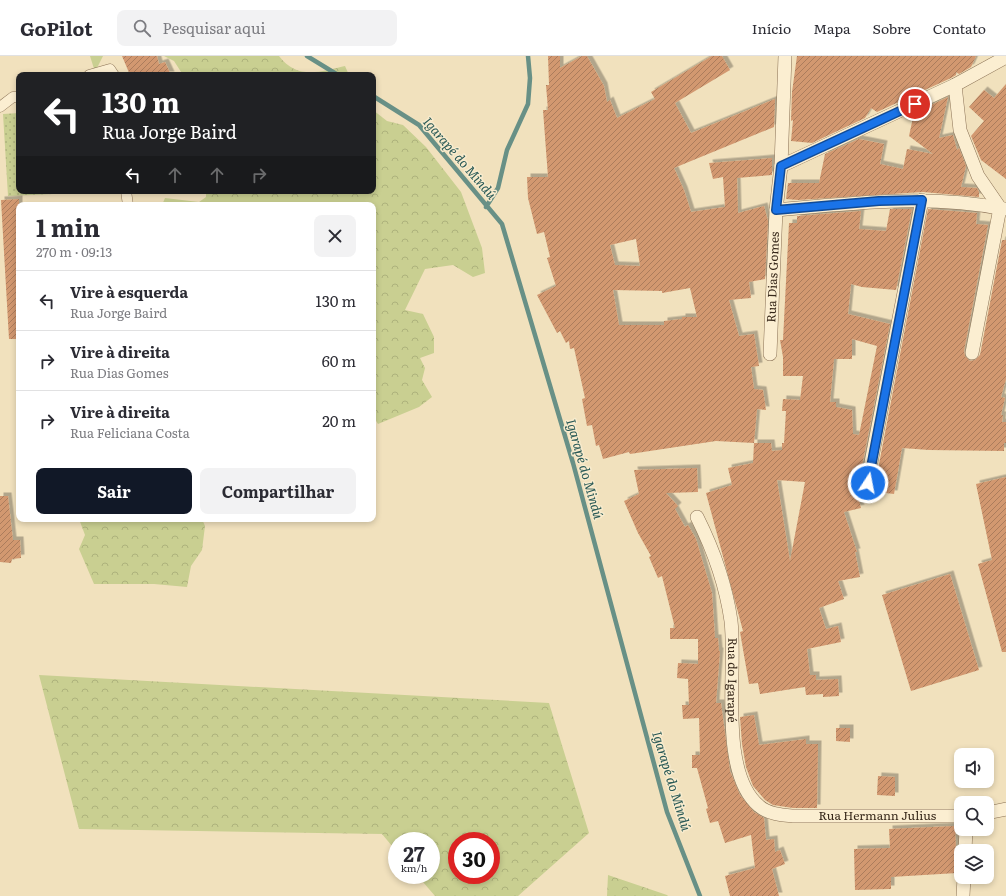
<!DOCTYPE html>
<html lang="pt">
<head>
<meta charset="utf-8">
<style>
	:root { --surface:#fff; --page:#f2f2f3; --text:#2b2b33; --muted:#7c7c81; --line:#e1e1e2; --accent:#111827 }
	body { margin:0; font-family:Literata,serif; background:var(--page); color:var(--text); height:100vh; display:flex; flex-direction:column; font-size:15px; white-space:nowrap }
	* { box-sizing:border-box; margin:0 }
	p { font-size:13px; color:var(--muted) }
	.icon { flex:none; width:22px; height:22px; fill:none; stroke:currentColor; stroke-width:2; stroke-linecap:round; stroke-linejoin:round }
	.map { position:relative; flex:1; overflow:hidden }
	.side { position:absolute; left:16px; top:146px; width:360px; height:320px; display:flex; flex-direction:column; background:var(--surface); border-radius:8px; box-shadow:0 2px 6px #0003 }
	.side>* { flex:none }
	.hud { position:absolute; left:16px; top:16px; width:360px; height:122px; border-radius:8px; box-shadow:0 2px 6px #0003; background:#202124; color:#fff; overflow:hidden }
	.buttons { position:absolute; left:954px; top:692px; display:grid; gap:8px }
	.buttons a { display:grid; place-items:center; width:40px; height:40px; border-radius:8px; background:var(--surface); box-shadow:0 2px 6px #0003; font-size:20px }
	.speed { position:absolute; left:388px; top:776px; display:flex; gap:8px; font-size:20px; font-weight:700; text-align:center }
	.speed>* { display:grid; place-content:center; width:52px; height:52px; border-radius:50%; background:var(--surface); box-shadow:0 2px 6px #0003; line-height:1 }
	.speed small { font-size:10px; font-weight:400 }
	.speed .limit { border:6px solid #d22; background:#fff; color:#111 }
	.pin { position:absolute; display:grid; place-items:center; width:34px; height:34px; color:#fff; margin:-17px; border:2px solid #fff; border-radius:50%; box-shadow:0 1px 4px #0007 }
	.me { position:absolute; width:44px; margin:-22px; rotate:11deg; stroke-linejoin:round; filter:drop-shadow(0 0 3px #0008) }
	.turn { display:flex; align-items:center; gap:14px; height:84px; padding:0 20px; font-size:18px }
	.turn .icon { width:52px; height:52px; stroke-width:2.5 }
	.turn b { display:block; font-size:28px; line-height:34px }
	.lanes { display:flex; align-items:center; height:38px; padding:0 20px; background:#0003; justify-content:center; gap:20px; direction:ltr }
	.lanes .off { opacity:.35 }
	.round { display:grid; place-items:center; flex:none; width:42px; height:42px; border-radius:8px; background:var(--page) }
	.summary { display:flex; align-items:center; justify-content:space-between; height:68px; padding:0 20px }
	h1 { font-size:24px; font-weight:700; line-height:30px }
	.cta { display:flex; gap:8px; margin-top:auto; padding:8px 20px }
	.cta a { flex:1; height:46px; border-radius:8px; background:var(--accent); color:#fff; font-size:16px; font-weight:700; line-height:46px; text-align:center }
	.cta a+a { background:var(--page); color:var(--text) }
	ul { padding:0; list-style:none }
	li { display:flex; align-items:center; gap:12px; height:60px; padding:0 20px; border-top:1px solid var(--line) }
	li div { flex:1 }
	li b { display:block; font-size:15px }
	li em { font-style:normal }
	header { display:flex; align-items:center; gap:24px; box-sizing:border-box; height:56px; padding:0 20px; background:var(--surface); border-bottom:1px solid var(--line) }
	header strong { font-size:19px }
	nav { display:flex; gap:22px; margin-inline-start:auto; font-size:14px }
	.search { width:280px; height:36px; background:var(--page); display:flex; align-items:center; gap:10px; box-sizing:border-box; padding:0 14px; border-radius:8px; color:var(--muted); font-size:15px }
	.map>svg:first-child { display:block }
	.forest { fill:url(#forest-crowns); fill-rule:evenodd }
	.park { fill:url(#park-dots) }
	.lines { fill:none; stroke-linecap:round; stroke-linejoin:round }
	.stream { stroke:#689086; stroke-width:4.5 }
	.building { fill:url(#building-hatch); fill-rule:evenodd; filter:url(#shadow) }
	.pedestrian-casing { stroke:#8a7155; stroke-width:11 }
	.minor-casing { stroke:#8a7155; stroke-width:14 }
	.pedestrian { stroke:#fbeed1; stroke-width:10 }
	.minor { stroke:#fbeed1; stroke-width:13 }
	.route-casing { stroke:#114b97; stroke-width:10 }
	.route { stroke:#1a73e8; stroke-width:7 }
	.labels { text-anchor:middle; stroke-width:3; stroke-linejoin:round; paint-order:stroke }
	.street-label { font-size:12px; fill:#38291b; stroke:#f8ebcd }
	.water-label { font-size:13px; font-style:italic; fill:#295956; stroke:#f8ebcd }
</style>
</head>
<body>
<header>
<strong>GoPilot</strong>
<div class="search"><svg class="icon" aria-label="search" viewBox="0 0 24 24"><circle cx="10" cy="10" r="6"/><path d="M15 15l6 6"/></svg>Pesquisar aqui</div>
<nav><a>Início</a><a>Mapa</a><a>Sobre</a><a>Contato</a></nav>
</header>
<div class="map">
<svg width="1006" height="840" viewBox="0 0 1006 840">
	<defs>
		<pattern id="forest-crowns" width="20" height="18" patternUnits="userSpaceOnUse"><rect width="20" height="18" fill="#c9cf91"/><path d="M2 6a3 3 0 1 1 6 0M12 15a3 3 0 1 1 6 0" fill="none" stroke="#adb27c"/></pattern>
		<pattern id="park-dots" width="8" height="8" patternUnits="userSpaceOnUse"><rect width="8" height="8" fill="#c9cf91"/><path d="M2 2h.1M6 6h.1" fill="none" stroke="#adb27c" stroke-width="1.8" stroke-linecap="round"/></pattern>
		<pattern id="building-hatch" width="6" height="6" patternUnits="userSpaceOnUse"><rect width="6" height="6" fill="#d29870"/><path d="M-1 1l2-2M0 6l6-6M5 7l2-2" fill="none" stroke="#ab7c5b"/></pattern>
		<filter id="shadow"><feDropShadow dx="3.5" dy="-3.5" stdDeviation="0" flood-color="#0004"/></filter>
	</defs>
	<rect width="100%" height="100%" fill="#f1e1bd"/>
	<path class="forest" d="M90,0h13l-8,16z
		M164,0h115c18,24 41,16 66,10l4,9h-166l-9,-14z
		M373,54l14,11 16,4 23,22 35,45 21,56 3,25 -12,4 -20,-12 -28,4 -20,41 18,4 11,23v16l-14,5 5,10 -3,12 10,17 -13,10 -41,17 -5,-8v-211h-211l3,-7 34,4 7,-5v-6h167z
		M79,463h123l3,7 -3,24 -11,16 -4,21 -33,-3h-60l-15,-35 6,-14z
		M39,619l510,28 40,130 -71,63h-83l-18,-21h14v-34h-34v11l-15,-18 -303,-5zM457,785h34v34h-34z
		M608,819l59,20 1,1h-61z"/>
	<path class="park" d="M19,57v78h57v2l-68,3 -5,-82z"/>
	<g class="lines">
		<path class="stream" d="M307,0l31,19
			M373,40l46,29 83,99 71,239 94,349 33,84
			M486,151l12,-19 9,-38 21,-46 2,-26 -2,-22"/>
	</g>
	<path class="building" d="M122,0h35l2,8 6,-2 6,13h-41z
		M548,0h12v12l22,-12h5l17,30 3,16 3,-2 7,18 38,-19 -4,-7 61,-36h10l8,14 -55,33 16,30 84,-34 -1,28 -100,41 10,22 7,22 34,-5 -2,-30 -10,2 -4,-16 63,-5v17l-35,3 1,35 26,-7 4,15 -3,58 -16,3 2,16 -22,2 10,36 15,-2 5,32 -8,1 3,22 9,1 3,20 -9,-1 -3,34 -38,-2 -86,13 -1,-2 -26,7 -4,-14 -3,1 -4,-21 -5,1 -5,-27 3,-1 -11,-50 -4,1 -1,-8 -3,2 -6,-12 -3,2 -20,-38 19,-9 -9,-28 3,-1 -6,-25 -7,2 -9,-36 -1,-21h21l-5,-67h5l-2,-25h3zM636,183l4,27 -25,-1 -5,-20zM690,232l7,29h-15v2l-18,2v4h-45l-6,-35 49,1v2z
		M797,0h179l-5,11 -12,7 -3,-2v3l-5,3 -74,34 -6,-4 -6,10 -53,25 -21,-2 2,-21 -2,1 1,-29z
		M1006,28v95l-25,-19 -10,-24 13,-15 -15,-14 15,-17 10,8z
		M948,41l-9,41 14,-3 4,15 2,-2 7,18 -5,21 16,1 2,4v5l-56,-5 -125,8 -12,-1 2,-16h31l6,-29 34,-15 25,5 -4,20 23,5 4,-20 26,5 -24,-18 5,-23z
		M19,143v140h-10l-8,-139z
		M890,153h22l-16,81 -34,-3 -11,-3 -3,30 42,10 -31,157 1,5 3,4 -7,-1 5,19 -17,4 13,40h-2l5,25 -22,4 6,18 -25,9 7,21 12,-3 3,16 -34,7 3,26h6v5l22,-1 1,17 -16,1v-3l-17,1 -1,-8 -45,7 -2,-11 -9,1 -9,-52 3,-1 -37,-138 26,-8 -4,-17 25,-5 1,-20h17l1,8 10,-1v-7h2l2,-32h-4l1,-12 17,1 3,-24h-20v-19l-3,-17h3l6,-117h8v-7l64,-5 -2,18 27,2zM852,283l25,7 -18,89 -6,-1 -1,-24 -16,-3v-5h-6l4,-43h18zM777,424l28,2 -15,79z
		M928,153l49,4 -1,11 12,1 -24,126 1,5 5,5 5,-1 5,-5 22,-115h4v139l-5,18 4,1 -4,17h2l-1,7h4v21h-2v8l-75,-1 -27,-2 -8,46 -25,-3 6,-6z
		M697,412l1,24 -32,1 12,13 -3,3 10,18 3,-2 8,14 16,54 3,45h3l1,13h1l-4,52h5l9,68 10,24 14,17 10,6 2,22 8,-1 1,13 5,-2 5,14 -13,5 7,27h-49l-5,-20 30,-8 -4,-33 -26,8 -7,-22 -8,2 -4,-14 2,-1 -11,-40h-5v-13h8l-1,-37 -16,1 -1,-14h7l-1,-26 -11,-1 1,-15 20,1v-25h-28v-11h5l-13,-52 -4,2 -9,-21 2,-1 -13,-23 -14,-32 15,-7 -5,-24z
		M1006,421v175h-4l-24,-88 14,-4 -16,-76z
		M0,440h8l5,44h7l1,18 -9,1 -1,4 -11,-1z
		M950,518l29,96 -68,21 -29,-96z
		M754,659l5,30 47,-6v5h12l-1,64h-24l-20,-3 -8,-5 -12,-14 -7,-19 -4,-23 -2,-27z
		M836,672h14v14l-14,-1z
		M878,720l17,1v19l-18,-1z
		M955,770l2,47 -66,4v12l-36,1 -1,-41 36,-1 -1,-19z"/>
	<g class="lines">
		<defs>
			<path id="pedestrian" d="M89,19l21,-6 4,6
				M0,51l13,-10h6
				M126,135l2,14"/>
			<g id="minor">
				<path d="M955,29l5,45 18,46 22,32 -28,145"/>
				<path d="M781,110l174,-81 51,-28"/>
				<path d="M776,154c77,-7 152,-16 228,-1"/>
				<path id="s1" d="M770,298l6,-144 5,-44 4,-110"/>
				<path d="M867,427l55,-283"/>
				<path id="s2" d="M697,461c16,32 29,68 34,104 6,49 -13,151 28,185 9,8 23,9 34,10h168"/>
				<path d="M987,757l19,-4"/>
				<path d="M965,795l1,-22"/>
				<path d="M963,840l1,-19"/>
			</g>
		</defs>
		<use href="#pedestrian" class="pedestrian-casing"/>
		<use href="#minor" class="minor-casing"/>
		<use href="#pedestrian" class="pedestrian"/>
		<use href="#minor" class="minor"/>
	</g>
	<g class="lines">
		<defs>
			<path id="route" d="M868,427l54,-283 -43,1 -103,9 5,-44 134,-62"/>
		</defs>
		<use href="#route" class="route-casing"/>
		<use href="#route" class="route"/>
	</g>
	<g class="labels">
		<g class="street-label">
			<text dy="4" stroke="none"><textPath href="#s1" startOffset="77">Rua Dias Gomes</textPath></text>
			<text dy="4" stroke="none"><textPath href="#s2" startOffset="169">Rua do Igarapé</textPath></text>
			<text dy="4" stroke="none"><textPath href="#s2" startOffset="422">Rua Hermann Julius</textPath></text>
		</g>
		<g class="water-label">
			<text transform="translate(460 102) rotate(49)" y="5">Igarapé do Mindú</text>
			<text transform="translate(585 413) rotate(74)" y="5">Igarapé do Mindú</text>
			<text transform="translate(672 725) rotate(73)" y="5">Igarapé do Mindú</text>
		</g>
	</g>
</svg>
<div class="buttons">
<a><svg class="icon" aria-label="sound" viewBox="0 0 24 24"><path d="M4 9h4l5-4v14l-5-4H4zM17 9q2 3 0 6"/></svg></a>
<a><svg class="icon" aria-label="search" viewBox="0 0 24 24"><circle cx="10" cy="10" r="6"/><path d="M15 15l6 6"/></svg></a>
<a><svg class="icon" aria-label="layers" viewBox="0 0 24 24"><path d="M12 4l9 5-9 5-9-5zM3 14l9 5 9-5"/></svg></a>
</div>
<div class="speed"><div>27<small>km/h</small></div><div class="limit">30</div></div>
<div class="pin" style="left:915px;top:48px;background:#d93025"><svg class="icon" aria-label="arrive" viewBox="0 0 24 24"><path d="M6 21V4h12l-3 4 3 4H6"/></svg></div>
<svg class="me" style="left:868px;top:427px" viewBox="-20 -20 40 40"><circle r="17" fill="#1a73e8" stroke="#fff" stroke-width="3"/><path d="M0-11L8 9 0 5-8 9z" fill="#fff"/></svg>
<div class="hud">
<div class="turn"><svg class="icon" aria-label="left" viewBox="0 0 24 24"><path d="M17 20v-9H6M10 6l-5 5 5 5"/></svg><div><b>130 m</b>Rua Jorge Baird</div></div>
<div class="lanes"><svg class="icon" aria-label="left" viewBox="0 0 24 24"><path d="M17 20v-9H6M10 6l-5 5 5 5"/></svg><svg class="icon off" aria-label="ahead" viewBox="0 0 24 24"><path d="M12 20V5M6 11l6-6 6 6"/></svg><svg class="icon off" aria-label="ahead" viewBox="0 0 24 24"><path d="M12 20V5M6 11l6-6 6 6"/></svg><svg class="icon off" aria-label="right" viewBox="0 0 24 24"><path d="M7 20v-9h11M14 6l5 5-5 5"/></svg></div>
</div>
<section class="side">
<div class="summary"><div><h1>1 min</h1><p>270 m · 09:13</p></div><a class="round"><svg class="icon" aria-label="close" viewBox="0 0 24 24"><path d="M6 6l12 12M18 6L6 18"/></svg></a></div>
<ul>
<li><svg class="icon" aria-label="left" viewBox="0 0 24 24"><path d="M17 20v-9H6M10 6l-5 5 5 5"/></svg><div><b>Vire à esquerda</b><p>Rua Jorge Baird</p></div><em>130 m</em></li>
<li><svg class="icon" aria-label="right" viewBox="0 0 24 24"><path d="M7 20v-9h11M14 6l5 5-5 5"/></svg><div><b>Vire à direita</b><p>Rua Dias Gomes</p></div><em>60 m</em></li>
<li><svg class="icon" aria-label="right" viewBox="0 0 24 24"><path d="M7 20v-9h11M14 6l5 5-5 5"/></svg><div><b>Vire à direita</b><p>Rua Feliciana Costa</p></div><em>20 m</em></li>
</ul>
<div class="cta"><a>Sair</a><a>Compartilhar</a></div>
</section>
</div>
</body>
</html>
